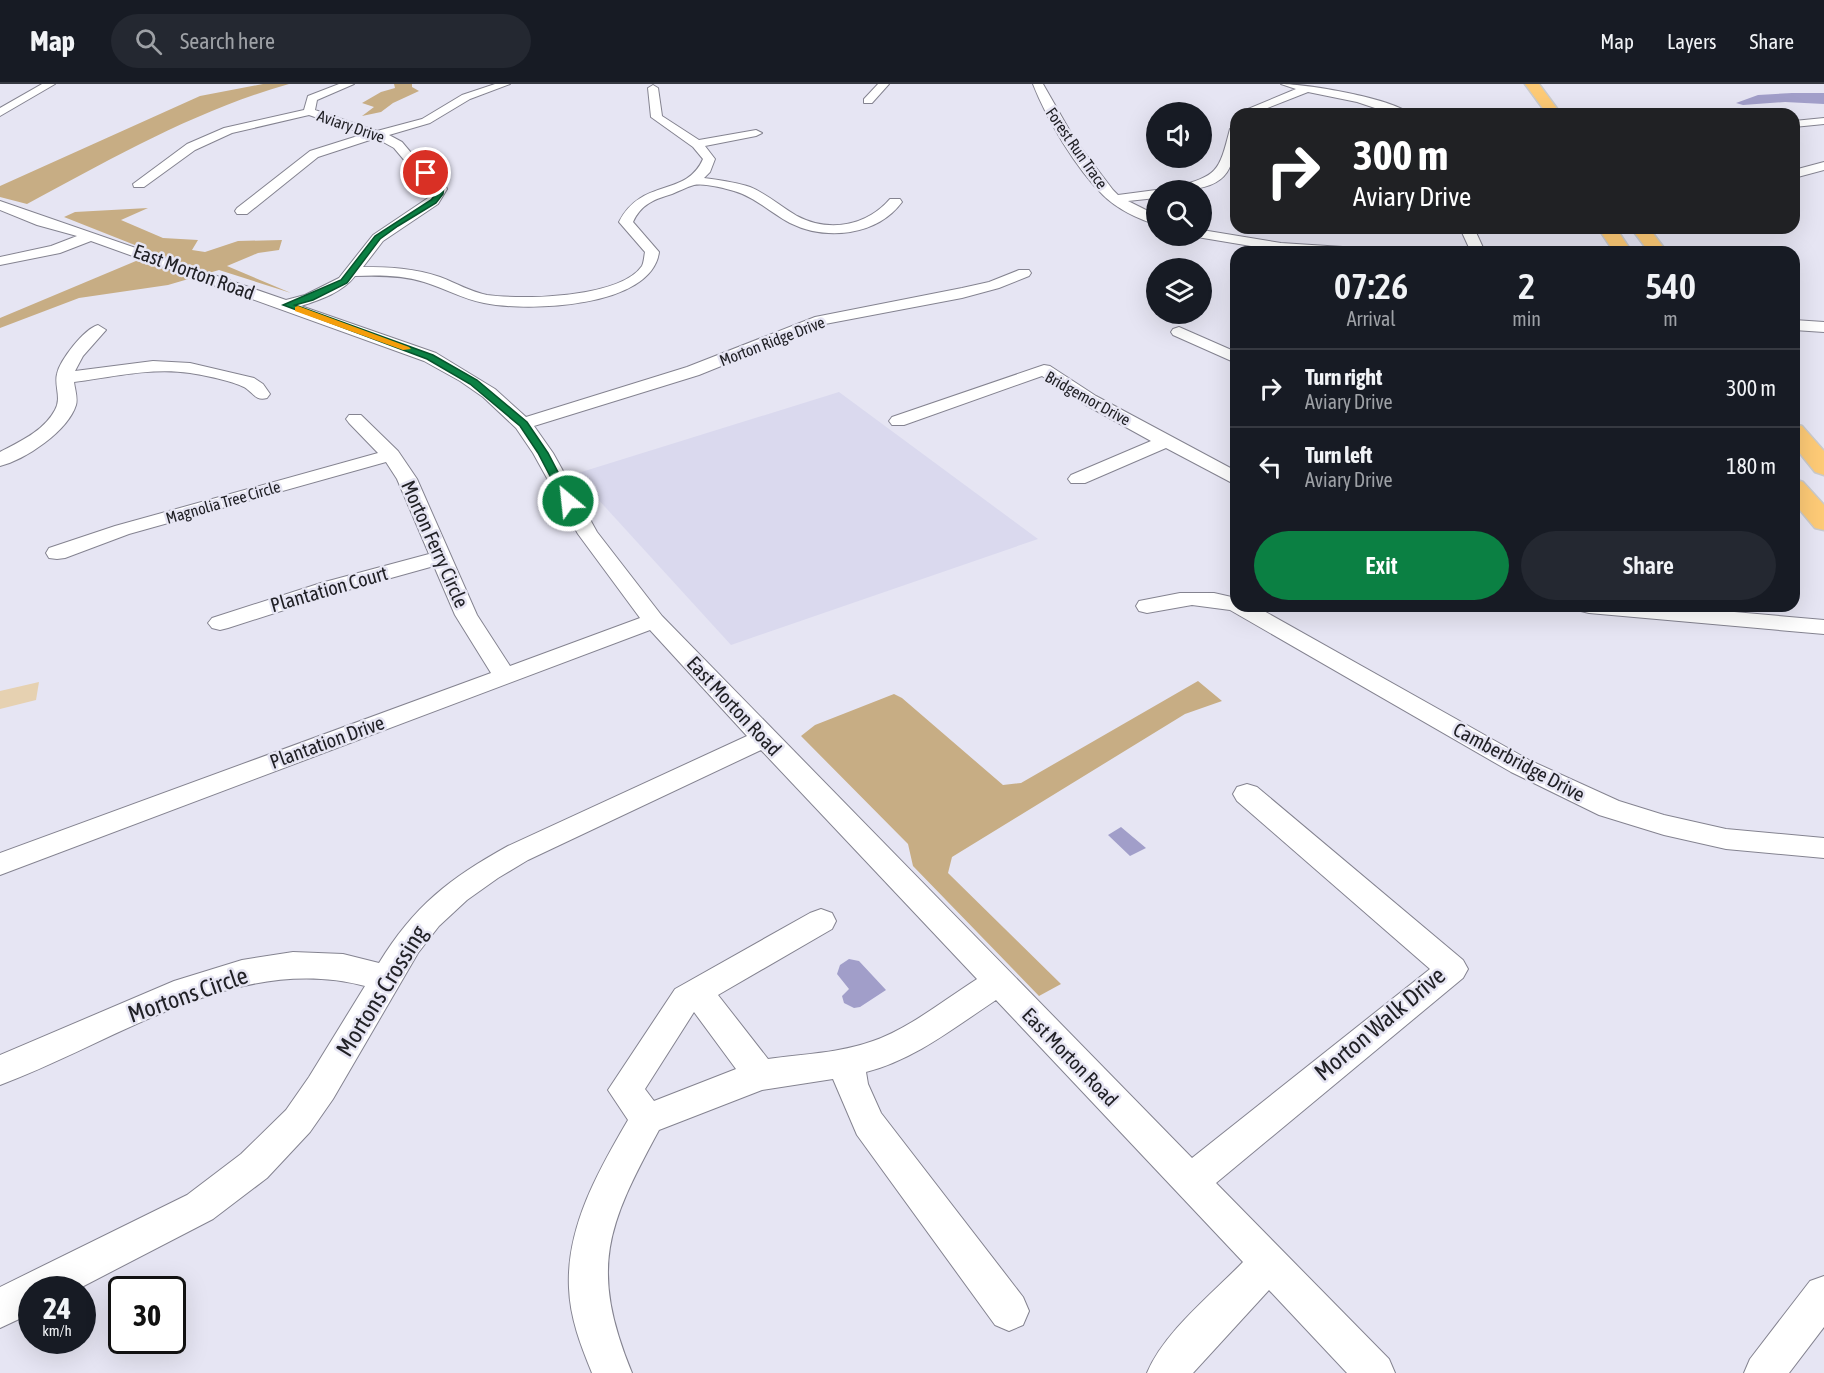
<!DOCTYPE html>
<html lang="en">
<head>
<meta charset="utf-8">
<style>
	:root { --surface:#171b24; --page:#242831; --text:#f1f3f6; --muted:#9ea1a6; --line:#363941; --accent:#0b8043 }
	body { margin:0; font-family:"Asap Condensed",sans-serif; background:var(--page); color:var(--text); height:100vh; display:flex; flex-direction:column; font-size:22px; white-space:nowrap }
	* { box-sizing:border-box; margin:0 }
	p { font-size:20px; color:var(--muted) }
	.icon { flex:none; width:33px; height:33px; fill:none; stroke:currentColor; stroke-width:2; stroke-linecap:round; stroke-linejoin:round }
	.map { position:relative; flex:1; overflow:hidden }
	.side { position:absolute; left:1230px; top:162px; width:570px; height:366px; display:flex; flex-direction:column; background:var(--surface); border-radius:18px; box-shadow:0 6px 24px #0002 }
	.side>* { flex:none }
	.banner { position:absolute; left:1230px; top:24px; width:570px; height:126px; border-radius:18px; box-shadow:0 6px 24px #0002; background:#202124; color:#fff; overflow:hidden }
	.fabs { position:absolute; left:1146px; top:18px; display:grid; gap:12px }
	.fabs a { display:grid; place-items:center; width:66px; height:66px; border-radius:50%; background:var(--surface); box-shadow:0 6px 24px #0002; font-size:30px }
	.speed { position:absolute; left:18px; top:1192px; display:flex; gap:12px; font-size:30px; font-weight:700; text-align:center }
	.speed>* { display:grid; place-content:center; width:78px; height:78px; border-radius:50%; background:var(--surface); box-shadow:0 6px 24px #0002; line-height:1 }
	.speed small { font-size:15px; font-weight:400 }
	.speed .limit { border:3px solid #111; border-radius:9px; background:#fff; color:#111 }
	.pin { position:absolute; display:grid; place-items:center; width:51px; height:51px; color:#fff; margin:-26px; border:3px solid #fff; border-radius:50%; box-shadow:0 2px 6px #0007 }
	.me { position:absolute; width:66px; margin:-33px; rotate:332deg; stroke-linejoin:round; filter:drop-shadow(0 0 4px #0008) }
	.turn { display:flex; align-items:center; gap:21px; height:126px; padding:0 24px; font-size:27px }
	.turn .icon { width:78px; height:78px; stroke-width:2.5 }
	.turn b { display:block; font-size:42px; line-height:51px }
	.eta { display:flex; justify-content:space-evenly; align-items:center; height:102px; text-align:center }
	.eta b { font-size:36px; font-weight:600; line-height:42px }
	.button { display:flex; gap:12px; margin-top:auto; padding:12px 24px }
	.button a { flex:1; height:69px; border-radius:36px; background:var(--accent); color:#fff; font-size:24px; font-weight:600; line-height:69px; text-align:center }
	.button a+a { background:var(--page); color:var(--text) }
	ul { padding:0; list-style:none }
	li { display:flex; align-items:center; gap:18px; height:78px; padding:0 24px; border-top:2px solid var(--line) }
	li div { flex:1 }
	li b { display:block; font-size:22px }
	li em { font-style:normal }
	header { display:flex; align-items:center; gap:36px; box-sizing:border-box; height:84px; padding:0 30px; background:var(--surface); border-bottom:2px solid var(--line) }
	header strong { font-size:28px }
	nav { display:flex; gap:33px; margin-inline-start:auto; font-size:21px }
	.search { width:420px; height:54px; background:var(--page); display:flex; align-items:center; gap:15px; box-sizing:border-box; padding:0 21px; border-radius:33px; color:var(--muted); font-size:22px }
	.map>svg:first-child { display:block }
	.built { fill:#dad9ee }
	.green { fill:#e6d1b1 }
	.forest { fill:#c7ad84 }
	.water { fill:#a19ec9 }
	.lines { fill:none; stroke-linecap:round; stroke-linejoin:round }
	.minor-casing { stroke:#848390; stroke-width:2 }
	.highway-casing { stroke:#cacacb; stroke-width:3 }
	.minor { fill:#fff; fill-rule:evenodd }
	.highway { fill:#fdca76; fill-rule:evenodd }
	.route { fill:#0b8043; stroke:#07532c; stroke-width:1.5 }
	.slow { fill:#f59e0b }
	.labels { text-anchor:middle; stroke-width:5; stroke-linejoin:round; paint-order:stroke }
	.far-street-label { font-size:16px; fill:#212126; stroke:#e6e5f3 }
	.street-label { font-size:20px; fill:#212126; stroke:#e6e5f3 }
	.near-street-label { font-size:24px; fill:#212126; stroke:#e6e5f3 }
</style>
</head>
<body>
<header>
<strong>Map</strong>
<div class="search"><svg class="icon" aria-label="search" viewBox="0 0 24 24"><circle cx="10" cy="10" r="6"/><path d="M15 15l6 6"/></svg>Search here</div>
<nav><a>Map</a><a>Layers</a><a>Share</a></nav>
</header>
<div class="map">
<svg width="1824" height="1289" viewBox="0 0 1824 1289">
	<rect width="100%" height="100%" fill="#e6e5f3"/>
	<path class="built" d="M839,308l199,147 -307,106 -156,-171z"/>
	<path class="green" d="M39,598l-3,18 -36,9v-18z"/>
	<path class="forest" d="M263,0h26c-93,26 -178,75 -262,120l-27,-7v-11l200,-90z
		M394,0h18v3l7,4 -26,12 -12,9 -19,4 12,-9 -12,-4 19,-11 14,-4z
		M148,124l-27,12 42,18 35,2 -6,10 13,2 33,-11 44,-1 -3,10 -21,3 -31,13 64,27 -72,-23 -51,15 -89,13 -79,30v-10l155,-65 -91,-36 11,-5z
		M1198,597l24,20 -37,13 -233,143 -4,16 113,111 -22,12 -126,-130 -5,-22 -107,-108 14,-11 79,-31 8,4 101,87 18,-2z"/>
	<path class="water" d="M1792,9h32v11l-39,-2 -42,3 -7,-2 22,-8z
		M1121,743l25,21 -16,8 -22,-21z
		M849,875l10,2 27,29 -26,17 -6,1 -10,-5 -2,-7 7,-7 -12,-15 3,-9z"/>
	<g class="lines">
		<defs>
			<path id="minor" d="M42,0h13l-55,32v-8z
				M339,0h15l-37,16 -2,10 62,21 45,-12 40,-24 33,-11h15l-40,15 -40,24 -41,12 13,7 16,19 24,17 5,11 -9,15 -55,37 -20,26c26,0 52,1 77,10 16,6 31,15 47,18 36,5 133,3 155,-29 2,-4 2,-9 3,-14l-26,-30c23,-45 67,-24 84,-63l-10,-12 -42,-30 -3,-29 5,-3 5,3 4,28 37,24 57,-10 6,3 -6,3 -51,10 10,13 -5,13 -6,6c15,2 31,4 46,9 17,7 31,20 47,29 32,17 70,10 93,-17h10l2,3c-25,34 -76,39 -112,21 -19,-10 -35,-26 -56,-32 -10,-3 -30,-8 -40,-6 -7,2 -15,6 -22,9 -17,5 -31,10 -39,28l26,30c-7,56 -132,60 -175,51 -21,-4 -40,-15 -60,-21 -22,-7 -46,-7 -69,-6 -12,16 -35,24 -54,30l135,47 59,36 31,28 161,-50 128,-50 147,-29 27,-6 30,-12h10l2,3 -2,3 -30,12 -37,10 -137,26 -126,51 -165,51 19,27 44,79 65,84 530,542 238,-189 -193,-168 -4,-7 4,-7 10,-3 10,3 206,173 5,9 -5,9 -247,205 173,176 6,14h-48l-78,-83 -76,83h-46c17,-41 65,-79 96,-111l-247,-262c-41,27 -82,60 -130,72l2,12 13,29 142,184 6,14 -6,14 -14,6 -14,-6 -138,-190 -24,-56 -71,11 -103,40c-52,96 -70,138 -27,243h-40c-11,-27 -22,-55 -23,-85 -3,-60 29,-117 59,-168l-20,-30 67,-101 135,-76 11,-4 11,4 4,8 -4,8 -114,66 50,64c34,-5 72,-6 105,-18 37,-13 71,-41 104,-62l-216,-229 -233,110 -30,18 -31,22 -28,26 -21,27 -85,146 -23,33 -43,46 -54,41 -137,71h-44v23l-32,15v-41l187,-92 54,-41 45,-44 23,-33 56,-91c-129,-34 -249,56 -365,99v-30l174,-74 68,-21 51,-8 50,2 36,9c35,-57 71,-85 129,-117l239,-110 -97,-106 -650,245v-22l491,-180 -36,-58 -21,-49 -97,27 -109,35 -8,2 -8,-2 -4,-5 4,-5 109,-35 108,-29 -32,-75 -11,-17 -257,72 -64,24 -8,1 -8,-1 -3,-5 3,-5 66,-22 263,-73 -29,-30 -3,-4 3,-4h12l37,36 19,28 60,136 33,51 130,-48 -62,-84 -45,-81 -17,-25 -33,-31 -23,-16 -36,-20 -333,-120 -31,12 -60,12v-8l51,-11 26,-10 -40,-11 -37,-15v-9l286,99 19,-5 34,-17 34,-43 55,-37 7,-9 -3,-6 -22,-16 -16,-19 -18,-10 -58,19 -71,57h-10l-2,-3 2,-3 73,-57 54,-17 -55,-19 -77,18 -37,17 -51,37h-10l-1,-3 54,-40 37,-16 80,-18 4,-14zM694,928l42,57 -82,32 -9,-12z
				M878,0h11l-17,19h-8v-4z
				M1033,0h10l32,56 38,50 5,5 38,-5h2l-2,8 -28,3 28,14v9c-17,-4 -40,-16 -53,-29 -27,-27 -56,-75 -70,-111z
				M1281,0c26,0 110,14 129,30h-17l-36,-12 -49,-10 -56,22h-16l60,-25z
				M1824,34v6l-30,3v-6z
				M1236,42c0,49 -12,64 -63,64l1,-3c44,-11 45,-15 56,-58z
				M1824,78v8l-30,8v-8z
				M1460,144h14l11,24h-14z
				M1202,146l79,13 77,5 7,4 -84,-1 -84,-14 5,-1z
				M1794,236l30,2v10l-30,-2z
				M98,241l8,5 -23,26 -8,15 78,-10 37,2 64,15 9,6 7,10 -3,4c-12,3 -13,-5 -23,-11 -12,-6 -40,-12 -54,-14 -38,-6 -78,4 -116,9 1,8 4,16 2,23 -8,26 -51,55 -76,61v-14c19,-10 44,-21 55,-42 7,-12 -1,-24 2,-36 3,-14 27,-45 41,-49z
				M1179,243l57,25v11l-63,-28 -2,-3 2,-3z
				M1044,281l6,1 46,30 140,75v14l-70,-37 -81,35h-14l-3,-4 3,-4 80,-34 -67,-37 -42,-28 -138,49h-12l-3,-4 3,-4z
				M1180,509h34l22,5v8h19l274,154 90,41 45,14 62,14 98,9v20l-98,-9 -62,-14 -65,-20 -88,-43 -281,-162 -38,-5 -45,8 -8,-2 -3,-5 3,-5z
				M1578,522h88l158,14v14l-235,-21 -8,-2z
				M1824,1192v51l-35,46h-45l6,-14 60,-78z"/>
			<path id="highway" d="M1525,0h14l22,30h-14z
				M1598,144h18l16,24h-18z
				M1631,144h18l18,24h-18z
				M1794,340l8,2 22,25v24l-9,-3 -21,-26z
				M1794,395l9,3 21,23v25l-9,-2 -21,-25z"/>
		</defs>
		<use href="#minor" class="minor-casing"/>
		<use href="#highway" class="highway-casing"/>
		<use href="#minor" class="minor"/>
		<use href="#highway" class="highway"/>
	</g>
	<path class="route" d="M423,87h5l16,14 -1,9 -7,9 -38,23 -18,13 -33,44 -34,17 -18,5 138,50 44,25 50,42 21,31 25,48 -1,2 -4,1 -5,-3 -25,-48 -18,-27 -50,-42 -43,-25 -144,-54 58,-25 34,-44 56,-36 5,-6 1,-8 -14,-12z"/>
	<path class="slow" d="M298,222l111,41 2,2 -8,1 -108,-39v-4z"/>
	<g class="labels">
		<g class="far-street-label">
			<text transform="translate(351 42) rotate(19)" y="6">Aviary Drive</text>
			<text transform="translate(1077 64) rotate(55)" y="6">Forest Run Trace</text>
			<text transform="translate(772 257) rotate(-21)" y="6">Morton Ridge Drive</text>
			<text transform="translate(1088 314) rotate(29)" y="6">Bridgemor Drive</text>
			<text transform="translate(223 418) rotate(-16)" y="6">Magnolia Tree Circle</text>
		</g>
		<g class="street-label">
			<text transform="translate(194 188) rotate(20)" y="7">East Morton Road</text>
			<text transform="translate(435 460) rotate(66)" y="7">Morton Ferry Circle</text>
			<text transform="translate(329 505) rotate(-16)" y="7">Plantation Court</text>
			<text transform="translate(734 622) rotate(47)" y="7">East Morton Road</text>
			<text transform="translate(327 658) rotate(-20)" y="7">Plantation Drive</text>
			<text transform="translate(1519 678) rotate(28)" y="7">Camberbridge Drive</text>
			<text transform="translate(1070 973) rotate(46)" y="7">East Morton Road</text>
		</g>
		<g class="near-street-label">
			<text transform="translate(382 907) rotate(-58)" y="8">Mortons Crossing</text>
			<text transform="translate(188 911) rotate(-19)" y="8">Mortons Circle</text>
			<text transform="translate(1380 940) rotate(-40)" y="8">Morton Walk Drive</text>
		</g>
	</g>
</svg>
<div class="fabs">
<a><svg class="icon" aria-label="sound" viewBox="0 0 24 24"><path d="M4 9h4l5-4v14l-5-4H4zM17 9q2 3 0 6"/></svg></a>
<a><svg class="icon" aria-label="search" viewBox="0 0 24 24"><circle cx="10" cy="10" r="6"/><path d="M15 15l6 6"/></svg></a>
<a><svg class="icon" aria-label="layers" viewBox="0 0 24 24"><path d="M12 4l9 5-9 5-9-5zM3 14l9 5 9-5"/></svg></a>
</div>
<div class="speed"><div>24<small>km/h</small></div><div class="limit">30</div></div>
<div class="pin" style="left:426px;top:89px;background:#d93025"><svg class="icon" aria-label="arrive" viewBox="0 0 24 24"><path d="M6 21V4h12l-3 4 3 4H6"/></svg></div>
<svg class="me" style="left:568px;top:417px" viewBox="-20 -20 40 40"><circle r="17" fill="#0b8043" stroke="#fff" stroke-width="3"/><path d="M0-11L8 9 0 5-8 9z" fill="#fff"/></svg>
<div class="banner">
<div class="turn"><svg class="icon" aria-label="right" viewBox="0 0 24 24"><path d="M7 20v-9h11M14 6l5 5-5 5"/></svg><div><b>300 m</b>Aviary Drive</div></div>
</div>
<section class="side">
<div class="eta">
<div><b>07:26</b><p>Arrival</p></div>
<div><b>2</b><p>min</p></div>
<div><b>540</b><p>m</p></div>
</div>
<ul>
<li><svg class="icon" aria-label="right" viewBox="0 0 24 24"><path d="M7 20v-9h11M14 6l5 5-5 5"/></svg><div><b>Turn right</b><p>Aviary Drive</p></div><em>300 m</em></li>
<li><svg class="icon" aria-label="left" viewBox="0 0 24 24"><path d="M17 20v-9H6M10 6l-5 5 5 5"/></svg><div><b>Turn left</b><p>Aviary Drive</p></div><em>180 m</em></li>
</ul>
<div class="button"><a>Exit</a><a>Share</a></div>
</section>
</div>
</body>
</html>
